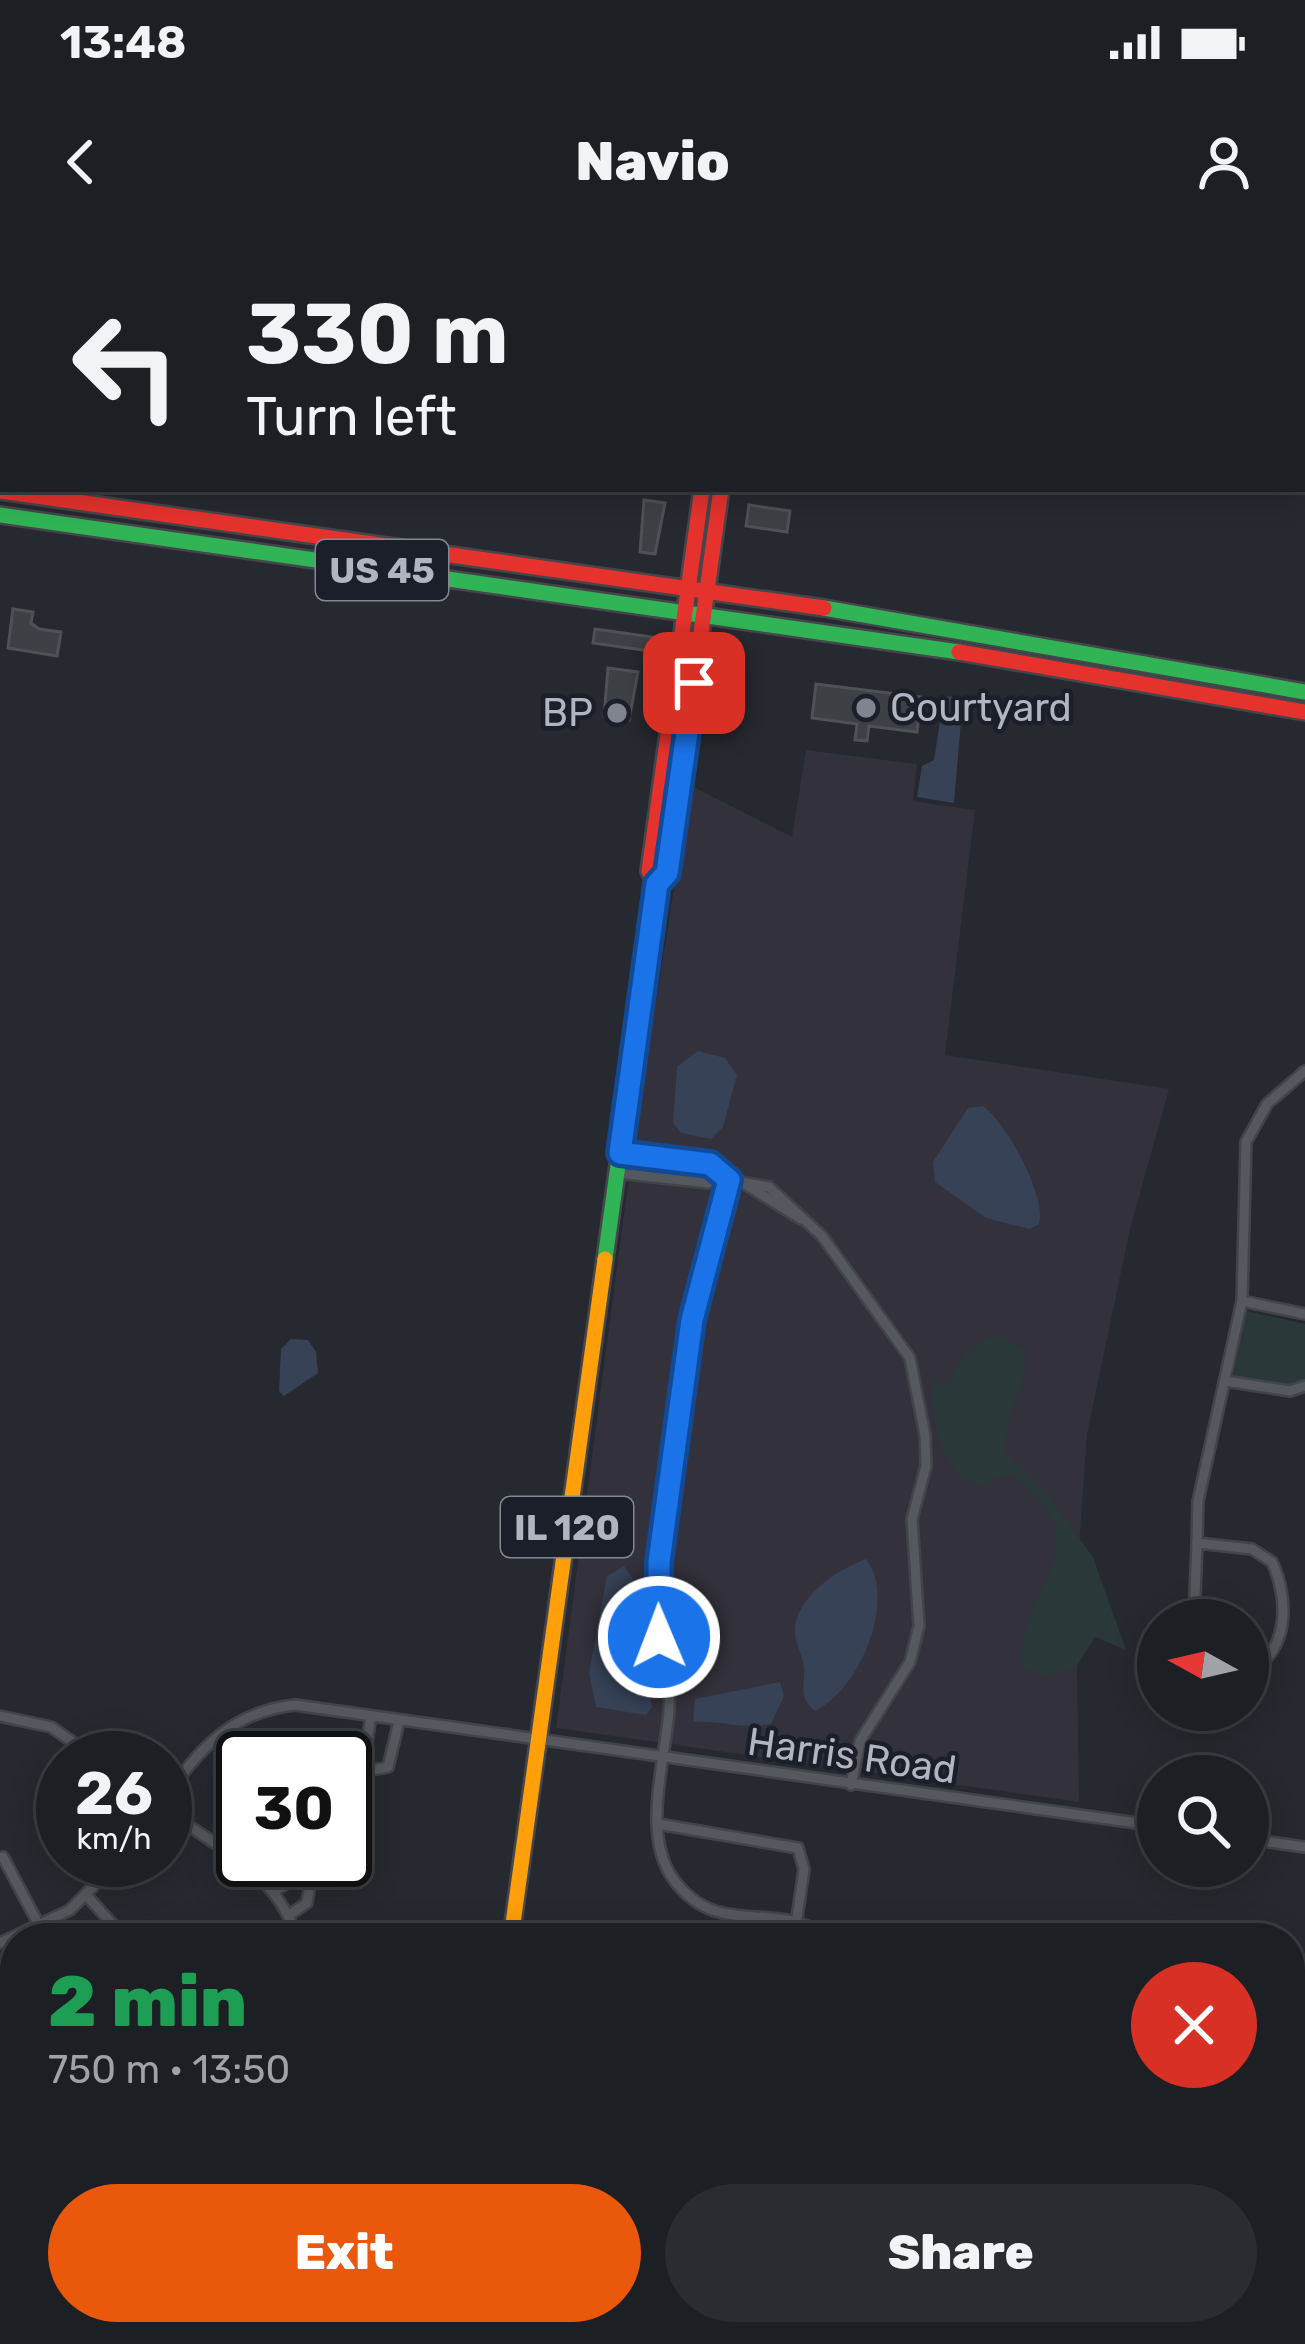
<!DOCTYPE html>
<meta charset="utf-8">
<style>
:root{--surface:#1c1f23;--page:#292c30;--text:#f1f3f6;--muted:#a0a2a6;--line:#3a3d41;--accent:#ea580c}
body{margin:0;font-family:Rubik,sans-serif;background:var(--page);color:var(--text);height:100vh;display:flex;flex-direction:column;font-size:45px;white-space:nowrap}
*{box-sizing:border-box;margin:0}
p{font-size:39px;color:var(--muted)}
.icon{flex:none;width:66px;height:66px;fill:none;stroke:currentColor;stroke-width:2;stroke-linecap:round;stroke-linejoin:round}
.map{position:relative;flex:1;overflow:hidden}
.side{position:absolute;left:0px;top:1683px;width:1305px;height:423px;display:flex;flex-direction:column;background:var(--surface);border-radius:48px 48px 0 0;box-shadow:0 6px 30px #0003,0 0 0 3px var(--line)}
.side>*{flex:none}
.top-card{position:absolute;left:0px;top:0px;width:1305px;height:252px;box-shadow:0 6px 30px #0003,0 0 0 3px var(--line);background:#1c1f23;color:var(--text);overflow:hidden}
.needle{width:78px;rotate:278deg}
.fabs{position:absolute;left:1137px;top:1359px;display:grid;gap:24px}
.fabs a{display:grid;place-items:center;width:132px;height:132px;border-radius:50%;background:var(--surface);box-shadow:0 6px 30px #0003,0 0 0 3px var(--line);font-size:60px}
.speed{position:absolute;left:36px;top:1491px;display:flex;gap:24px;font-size:60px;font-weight:700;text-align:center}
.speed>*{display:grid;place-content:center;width:156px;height:156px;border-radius:50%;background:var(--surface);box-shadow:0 6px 30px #0003,0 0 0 3px var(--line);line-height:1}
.speed small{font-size:30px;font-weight:400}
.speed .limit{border:6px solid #111;border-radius:18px;background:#fff;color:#111}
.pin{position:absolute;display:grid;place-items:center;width:102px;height:102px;color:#fff;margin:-51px;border-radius:24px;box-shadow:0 6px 18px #0006}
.me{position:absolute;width:132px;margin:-66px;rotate:359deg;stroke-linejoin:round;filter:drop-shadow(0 0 9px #0008)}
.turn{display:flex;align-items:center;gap:42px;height:252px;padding:0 48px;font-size:54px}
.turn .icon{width:156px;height:156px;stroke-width:2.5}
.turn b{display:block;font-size:84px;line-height:102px}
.round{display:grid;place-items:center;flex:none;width:126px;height:126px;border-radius:63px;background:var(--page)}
.headline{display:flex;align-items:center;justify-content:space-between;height:204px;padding:0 48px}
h1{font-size:72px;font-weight:800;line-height:90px;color:#1e9e55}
.cta{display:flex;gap:24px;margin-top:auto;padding:24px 48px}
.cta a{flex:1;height:138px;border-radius:72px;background:var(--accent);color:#fff;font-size:48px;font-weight:800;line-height:138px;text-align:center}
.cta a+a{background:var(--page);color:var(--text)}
.status{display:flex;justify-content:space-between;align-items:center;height:84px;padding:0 60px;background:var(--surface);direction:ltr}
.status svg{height:33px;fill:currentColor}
header{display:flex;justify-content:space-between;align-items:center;height:156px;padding:0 48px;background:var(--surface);font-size:54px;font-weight:800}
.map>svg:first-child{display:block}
</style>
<div class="status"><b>13:48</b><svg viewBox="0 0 49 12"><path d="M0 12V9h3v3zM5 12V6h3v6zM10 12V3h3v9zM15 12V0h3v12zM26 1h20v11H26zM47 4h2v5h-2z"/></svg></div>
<header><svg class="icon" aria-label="back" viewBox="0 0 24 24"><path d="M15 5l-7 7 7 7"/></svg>Navio<svg class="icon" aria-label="person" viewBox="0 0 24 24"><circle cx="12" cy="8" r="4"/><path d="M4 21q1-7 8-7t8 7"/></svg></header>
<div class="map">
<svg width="1305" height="2104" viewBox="0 0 1305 2104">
<rect width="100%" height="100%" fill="#26292f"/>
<!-- medical -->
<path fill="#33313b" d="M 806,510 L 917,524 L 913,561 L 975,570 L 945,815 L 1169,849 L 1130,989 L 1087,1194 L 1076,1350 L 1079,1562 L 556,1488 L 631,922 L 690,545 L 792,597 Z"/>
<!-- green -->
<g fill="#2a383a">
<path d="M 1246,1071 L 1305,1084 L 1305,1139 L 1291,1146 L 1233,1138 Z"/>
<path d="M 1004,1096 L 1026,1112 C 1026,1153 1004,1175 1005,1212 L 1049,1256 L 1093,1317 L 1126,1410 L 1095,1397 L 1077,1426 L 1046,1436 L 1022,1428 C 1017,1343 1110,1307 1010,1235 L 997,1236 L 988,1246 C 943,1245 930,1178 932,1141 L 948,1145 C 957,1119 974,1098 1004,1096 Z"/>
<path d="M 0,1801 L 15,1820 L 15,2027 L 0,2047 Z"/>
<path d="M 609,2091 L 730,2091 L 712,2093 L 710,2104 L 609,2104 Z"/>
</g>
<!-- water -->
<g fill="#374257">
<path d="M 944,456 L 963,458 L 954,563 L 917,557 L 922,526 L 934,520 Z"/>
<path d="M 698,811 L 725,818 L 737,835 L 723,887 L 711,899 L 681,893 L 673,883 L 677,827 Z"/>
<path d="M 983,866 C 1006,882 1047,957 1039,984 L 1030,989 L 986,978 L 935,942 L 933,922 L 968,868 Z"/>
<path d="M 308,1100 L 316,1112 L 318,1133 L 284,1156 L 279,1151 L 281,1109 L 291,1099 Z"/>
<path d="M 866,1319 C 898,1359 859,1451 815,1471 C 798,1457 805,1448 804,1428 C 803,1416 795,1403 795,1391 C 795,1357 838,1329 866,1319 Z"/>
<path d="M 624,1326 L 633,1339 L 630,1370 L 652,1467 L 646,1475 L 596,1467 L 589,1433 L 607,1336 Z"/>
<path d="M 780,1442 L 784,1456 L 771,1484 C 742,1490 720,1480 693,1482 L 695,1459 Z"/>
</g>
<!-- building -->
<g fill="#3d4044" stroke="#4e5157" stroke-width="3">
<path d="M 644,260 L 665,263 L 655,314 L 640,312 Z"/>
<path d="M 749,265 L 790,271 L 787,292 L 746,286 Z"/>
<path d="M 13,369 L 33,372 L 31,383 L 39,389 L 61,392 L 57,416 L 8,408 Z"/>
<path d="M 595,389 L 652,397 L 650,411 L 593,403 Z"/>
<path d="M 608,428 L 638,432 L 629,480 L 604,476 Z"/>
<path d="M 816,444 L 921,457 L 917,492 L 869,486 L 867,501 L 855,500 L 857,484 L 812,478 Z"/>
</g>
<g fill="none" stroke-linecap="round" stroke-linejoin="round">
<defs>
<g id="street">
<path d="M 104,3 L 105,0"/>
<path d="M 0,74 L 3,75"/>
<path d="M 620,913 L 710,924 L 729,940 L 769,947 L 822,996 L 910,1118 L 925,1195 L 926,1226 L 912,1279 L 919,1386 L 910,1422 L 860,1501 L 851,1545"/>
<path d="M 617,933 L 708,943 L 721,934"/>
<path d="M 729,940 C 721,969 709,998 703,1027 C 679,1132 663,1245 658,1353 C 656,1393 672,1431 669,1471 C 665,1521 641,1596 674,1640 C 719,1701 776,1657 828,1698"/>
<path d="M 740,941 L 801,979"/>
<path d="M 1242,1061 L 1305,1074"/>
<path d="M 1225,1141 L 1290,1151 L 1305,1146"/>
<path d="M 1197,1303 L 1198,1261 L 1242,1061 L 1246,902 L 1267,864 L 1305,831"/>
<path d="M 1194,1380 L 1197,1303 L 1252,1309 L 1272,1322 C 1289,1358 1290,1413 1248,1431"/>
<path d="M 0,1476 L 51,1487 L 96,1518"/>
<path d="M 371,1476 L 364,1521 L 373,1530 L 388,1527 L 399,1481"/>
<path d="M 165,1557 C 201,1508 231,1472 295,1465 L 1158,1586"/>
<path d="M 165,1569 C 210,1603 285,1638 295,1698"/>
<path d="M 658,1584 L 798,1608 L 804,1629 L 797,1678"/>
<path d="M 1248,1599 L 1305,1607"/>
<path d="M 3,1617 L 40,1687"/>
<path d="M 274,1651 L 293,1640 L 310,1645 L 307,1663 L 289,1675"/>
<path d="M 87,1656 L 125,1698"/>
<path d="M 0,1703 L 70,1670 L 119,1620"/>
<path d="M 0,1749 L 15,1793"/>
<path d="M 221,2091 L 238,2104"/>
<path d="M 64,2104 L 83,2091"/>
<path d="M 122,2104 L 123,2091"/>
</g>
<g id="fast">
<path d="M 0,275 L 959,412"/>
<path d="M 824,368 L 1305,452"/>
<path d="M 605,1019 L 657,644 L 667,633 L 700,400"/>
</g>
<g id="slow">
<path d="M 511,1698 L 605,1019"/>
<path d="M 468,2091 L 470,2104"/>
</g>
<g id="jam">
<path d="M 724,0 L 724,3"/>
<path d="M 0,251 L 824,368"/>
<path d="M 700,400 L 721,249"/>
<path d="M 959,412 L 1305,472"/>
<path d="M 657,644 L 649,631 L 702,249"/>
</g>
</defs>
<!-- street casing -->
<use href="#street" stroke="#424449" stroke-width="14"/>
<!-- fast casing -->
<use href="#fast" stroke="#44464c" stroke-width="20"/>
<!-- slow casing -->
<use href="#slow" stroke="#44464c" stroke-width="20"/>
<!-- jam casing -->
<use href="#jam" stroke="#44464c" stroke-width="20"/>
<!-- street -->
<use href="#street" stroke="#55585e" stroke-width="9"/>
<!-- fast -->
<use href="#fast" stroke="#30b455" stroke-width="15"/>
<!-- slow -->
<use href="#slow" stroke="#ff9f0a" stroke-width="15"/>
<!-- jam -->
<use href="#jam" stroke="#e5322d" stroke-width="15"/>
</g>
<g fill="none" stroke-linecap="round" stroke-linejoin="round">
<defs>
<path id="route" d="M 659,1397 L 659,1322 L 692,1080 L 729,940 L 710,924 L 620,913 L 657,644 L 667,633 L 694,443"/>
</defs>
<!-- route casing -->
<use href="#route" stroke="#114b97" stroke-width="30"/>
<!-- route -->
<use href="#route" stroke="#1a73e8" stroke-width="21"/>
</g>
<!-- markers -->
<g fill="#80848e" stroke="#1b1f29" stroke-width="4.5">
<circle cx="866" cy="468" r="12"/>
<circle cx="617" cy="473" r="12"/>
</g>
<g text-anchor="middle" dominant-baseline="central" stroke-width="9" stroke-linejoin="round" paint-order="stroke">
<!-- shield labels -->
<g fill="#1b1f29" stroke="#838893" stroke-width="3">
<rect x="316" y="300" width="132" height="60" rx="9"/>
<rect x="501" y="1257" width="132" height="60" rx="9"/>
</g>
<g font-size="36" font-weight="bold" fill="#b0b5c1">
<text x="382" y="330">US 45</text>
<text x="567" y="1287">IL 120</text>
</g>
<!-- poi labels -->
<g font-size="39" fill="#b0b5c1" stroke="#1b1f29" text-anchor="start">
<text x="890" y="468">Courtyard</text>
<text x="593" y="473" text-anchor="end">BP</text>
</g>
<!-- street labels -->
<g font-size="39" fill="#b0b5c1" stroke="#1b1f29">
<text transform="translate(852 1516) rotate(8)">Harris Road</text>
</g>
</g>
</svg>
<div class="fabs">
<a><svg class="needle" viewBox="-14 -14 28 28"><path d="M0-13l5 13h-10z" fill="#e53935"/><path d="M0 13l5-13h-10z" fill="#a0a2a6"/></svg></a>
<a><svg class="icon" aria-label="search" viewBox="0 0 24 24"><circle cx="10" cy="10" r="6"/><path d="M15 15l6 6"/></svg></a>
</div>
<div class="speed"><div>26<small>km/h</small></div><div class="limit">30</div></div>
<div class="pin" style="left:694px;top:443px;background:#d93025"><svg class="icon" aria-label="arrive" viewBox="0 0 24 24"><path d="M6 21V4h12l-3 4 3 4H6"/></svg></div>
<svg class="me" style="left:659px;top:1397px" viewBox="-20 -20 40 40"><circle r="17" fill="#1a73e8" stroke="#fff" stroke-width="3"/><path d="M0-11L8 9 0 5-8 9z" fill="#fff"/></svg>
<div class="top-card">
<div class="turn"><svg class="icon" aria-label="left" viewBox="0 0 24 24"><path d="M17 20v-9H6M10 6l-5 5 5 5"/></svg><div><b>330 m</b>Turn left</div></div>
</div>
<section class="side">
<div class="headline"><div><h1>2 min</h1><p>750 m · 13:50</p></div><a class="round" style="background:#d93025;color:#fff"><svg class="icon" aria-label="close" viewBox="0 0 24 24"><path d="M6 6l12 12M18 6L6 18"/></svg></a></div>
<div class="cta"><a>Exit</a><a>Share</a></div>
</section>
</div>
